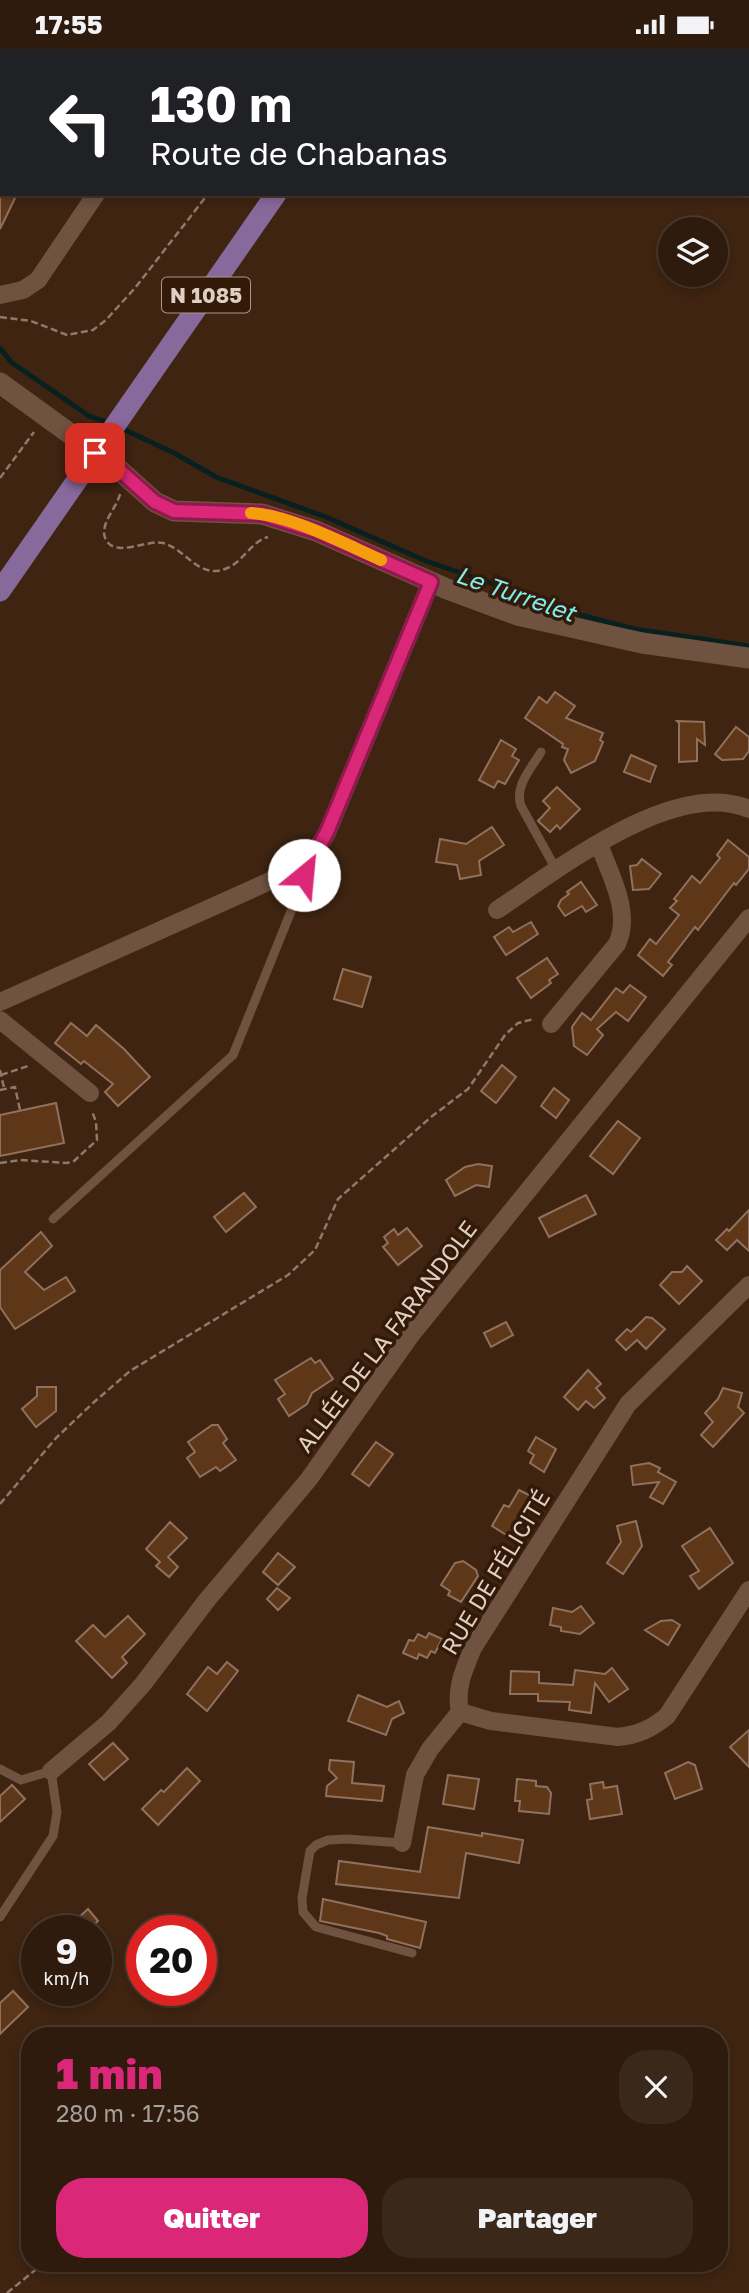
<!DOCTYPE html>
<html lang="fr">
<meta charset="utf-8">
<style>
:root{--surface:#2e1b0d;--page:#3a281b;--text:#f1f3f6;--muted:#a7a19d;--line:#49392e;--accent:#db2777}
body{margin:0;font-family:"Golos Text",sans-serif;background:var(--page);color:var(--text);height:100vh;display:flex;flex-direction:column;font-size:26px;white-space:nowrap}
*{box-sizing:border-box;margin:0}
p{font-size:23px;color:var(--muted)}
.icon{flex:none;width:38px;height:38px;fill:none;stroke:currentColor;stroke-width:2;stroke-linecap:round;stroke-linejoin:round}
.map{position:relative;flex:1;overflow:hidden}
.details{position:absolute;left:21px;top:1978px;width:707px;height:245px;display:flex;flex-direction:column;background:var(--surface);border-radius:28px;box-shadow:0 4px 10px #0003,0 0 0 2px var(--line)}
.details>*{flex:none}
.banner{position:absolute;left:0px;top:0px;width:749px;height:147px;box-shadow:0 4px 10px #0003,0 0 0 2px var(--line);background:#202124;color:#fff;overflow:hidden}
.fabs{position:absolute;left:658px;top:168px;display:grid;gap:14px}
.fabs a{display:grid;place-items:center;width:70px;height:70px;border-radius:50%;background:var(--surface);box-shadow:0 4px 10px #0003,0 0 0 2px var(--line);font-size:35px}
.speed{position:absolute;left:21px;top:1866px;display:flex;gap:14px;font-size:35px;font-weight:700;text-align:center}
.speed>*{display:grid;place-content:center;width:91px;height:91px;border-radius:50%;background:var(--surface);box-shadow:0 4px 10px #0003,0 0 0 2px var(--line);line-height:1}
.speed small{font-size:18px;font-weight:400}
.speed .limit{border:10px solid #d22;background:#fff;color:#111}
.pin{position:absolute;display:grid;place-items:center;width:60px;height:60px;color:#fff;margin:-30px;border-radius:14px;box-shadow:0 4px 10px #0006}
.me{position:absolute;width:77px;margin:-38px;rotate:28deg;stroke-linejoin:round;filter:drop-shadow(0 0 5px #0008)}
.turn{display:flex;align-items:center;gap:24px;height:147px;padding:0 35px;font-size:32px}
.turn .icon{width:91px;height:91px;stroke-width:2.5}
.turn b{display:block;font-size:49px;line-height:60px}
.round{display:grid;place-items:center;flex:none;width:74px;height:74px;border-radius:28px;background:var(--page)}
.head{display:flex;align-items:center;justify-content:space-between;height:119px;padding:0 35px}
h1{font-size:42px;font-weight:800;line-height:52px;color:var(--accent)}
.button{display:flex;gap:14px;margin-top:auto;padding:14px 35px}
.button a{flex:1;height:80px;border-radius:28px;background:var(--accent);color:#fff;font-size:28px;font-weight:800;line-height:80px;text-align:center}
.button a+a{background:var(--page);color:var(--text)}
.status{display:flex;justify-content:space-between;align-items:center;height:49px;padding:0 35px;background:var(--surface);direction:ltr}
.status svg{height:19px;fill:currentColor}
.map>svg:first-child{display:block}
</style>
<div class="status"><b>17:55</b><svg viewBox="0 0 49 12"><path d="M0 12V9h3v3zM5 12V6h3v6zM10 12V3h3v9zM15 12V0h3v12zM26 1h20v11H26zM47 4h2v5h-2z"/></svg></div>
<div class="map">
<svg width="749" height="2244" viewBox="0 0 749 2244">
<rect width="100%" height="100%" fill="#3e2411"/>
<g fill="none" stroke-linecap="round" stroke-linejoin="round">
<!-- stream -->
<g stroke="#092021" stroke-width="5">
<path d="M 0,299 L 11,313 L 89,367 L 109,374"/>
<path d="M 121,379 L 174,404 L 216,428 L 326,468 L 426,512 L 494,535 L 543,556 L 634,580 L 749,597"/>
</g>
</g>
<!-- building -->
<g fill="#5e3719" stroke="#90715d" stroke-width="2">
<path d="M 0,145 L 17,145 L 0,180 Z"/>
<path d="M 555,643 L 575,657 L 566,669 L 603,684 L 600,691 L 603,693 L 595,712 L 571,724 L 564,711 L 568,700 L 562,698 L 563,695 L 525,669 L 539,648 L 547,654 Z"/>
<path d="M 677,672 L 704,673 L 705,696 L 697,690 L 697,712 L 679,713 L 679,674 Z"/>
<path d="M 736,678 L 749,688 L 749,702 L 743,710 L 722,711 L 715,705 Z"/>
<path d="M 501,691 L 516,700 L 512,707 L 519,711 L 505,735 L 498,732 L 494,739 L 479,731 Z"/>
<path d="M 631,706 L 656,717 L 650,733 L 624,723 Z"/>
<path d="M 557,738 L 580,760 L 560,780 L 557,776 L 550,783 L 538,772 L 550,759 L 543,752 Z"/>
<path d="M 492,778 L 504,796 L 479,812 L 481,826 L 460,830 L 457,816 L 436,813 L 440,790 L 466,795 Z"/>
<path d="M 728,791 L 749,808 L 749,820 L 736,836 L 734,834 L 698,881 L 695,878 L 668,913 L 672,916 L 663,927 L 638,906 L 650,890 L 656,895 L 679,866 L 670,859 L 677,852 L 674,850 L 692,827 L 700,834 L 720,809 L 717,806 Z"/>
<path d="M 642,810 L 661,825 L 649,840 L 633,841 L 630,817 L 637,816 Z"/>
<path d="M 581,833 L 597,856 L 586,863 L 582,857 L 565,867 L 558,857 L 561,851 L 569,845 L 567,843 Z"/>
<path d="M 531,873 L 538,885 L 506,906 L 494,888 L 509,878 L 513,883 Z"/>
<path d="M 547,909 L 558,925 L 549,931 L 551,934 L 531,949 L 517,929 Z"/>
<path d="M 343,920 L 371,928 L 362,958 L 334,950 Z"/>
<path d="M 630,936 L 646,948 L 628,972 L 616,963 L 597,980 L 603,986 L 587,1006 L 574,997 L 572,978 L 582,964 L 591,971 L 616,939 L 623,944 Z"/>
<path d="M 71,974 L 87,987 L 96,976 L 124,1000 L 150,1028 L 118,1057 L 105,1043 L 113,1035 L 84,1012 L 81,1015 L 55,994 Z"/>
<path d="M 502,1016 L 516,1028 L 496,1054 L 481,1042 Z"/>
<path d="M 554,1039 L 569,1051 L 556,1069 L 541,1057 Z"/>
<path d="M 56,1054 L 64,1094 L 0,1107 L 0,1066 Z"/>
<path d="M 618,1072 L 640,1089 L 613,1125 L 590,1107 Z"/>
<path d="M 478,1115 L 492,1117 L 489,1138 L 476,1136 L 455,1147 L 446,1131 L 465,1118 Z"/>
<path d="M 244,1144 L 256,1158 L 226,1183 L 214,1168 Z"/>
<path d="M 586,1146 L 596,1165 L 549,1188 L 539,1169 Z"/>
<path d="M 749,1161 L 749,1202 L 737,1191 L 727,1201 L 716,1191 L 727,1180 L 729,1182 Z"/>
<path d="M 407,1179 L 422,1197 L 398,1216 L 383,1198 L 388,1194 L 384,1188 L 394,1180 L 398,1186 Z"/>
<path d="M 41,1183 L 52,1197 L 25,1223 L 44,1241 L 66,1228 L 75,1242 L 15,1280 L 0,1258 L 0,1221 Z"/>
<path d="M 687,1217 L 702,1232 L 679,1255 L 660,1236 L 672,1223 L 682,1223 Z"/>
<path d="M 646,1268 L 652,1269 L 665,1280 L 646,1300 L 637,1291 L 626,1301 L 616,1291 L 627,1280 L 631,1283 Z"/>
<path d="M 506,1273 L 513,1286 L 491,1298 L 484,1284 Z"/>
<path d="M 311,1309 L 315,1314 L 320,1311 L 333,1330 L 312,1344 L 307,1355 L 289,1367 L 278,1350 L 285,1345 L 275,1331 Z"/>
<path d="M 588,1321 L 601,1335 L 596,1339 L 605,1349 L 594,1359 L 586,1352 L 578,1361 L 564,1348 Z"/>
<path d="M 37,1338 L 56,1338 L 56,1362 L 36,1378 L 22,1360 L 37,1347 Z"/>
<path d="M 723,1339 L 742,1344 L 738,1358 L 744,1364 L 713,1398 L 701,1386 L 713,1373 L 705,1364 L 718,1350 Z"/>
<path d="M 212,1376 L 218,1376 L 227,1390 L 223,1394 L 236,1411 L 220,1422 L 216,1418 L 200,1428 L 187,1409 L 195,1403 L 188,1393 Z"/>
<path d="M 536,1388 L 556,1400 L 544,1423 L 530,1414 L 534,1406 L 528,1402 Z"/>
<path d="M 376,1393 L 393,1405 L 369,1437 L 352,1425 Z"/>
<path d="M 649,1414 L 660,1419 L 658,1423 L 676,1433 L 663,1455 L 650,1448 L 659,1433 L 633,1436 L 631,1417 Z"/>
<path d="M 519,1441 L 531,1447 L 520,1465 L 524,1467 L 515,1481 L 513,1479 L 508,1487 L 492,1477 L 504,1456 L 509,1458 Z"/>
<path d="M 636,1472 L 642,1497 L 623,1525 L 607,1514 L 621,1493 L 617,1477 Z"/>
<path d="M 170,1473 L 187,1489 L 168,1508 L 178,1518 L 169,1528 L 156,1517 L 160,1513 L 146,1500 Z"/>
<path d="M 710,1479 L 733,1514 L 699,1540 L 690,1527 L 699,1522 L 682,1497 Z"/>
<path d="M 278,1504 L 295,1518 L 278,1536 L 263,1523 Z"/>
<path d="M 463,1512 L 476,1521 L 478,1527 L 461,1553 L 448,1546 L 450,1542 L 441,1536 L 455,1514 Z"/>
<path d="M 277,1539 L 290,1549 L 278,1561 L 267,1550 Z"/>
<path d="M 581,1557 L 594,1574 L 580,1585 L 561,1582 L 561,1578 L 550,1576 L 553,1559 L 572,1563 Z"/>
<path d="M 128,1567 L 145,1585 L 122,1608 L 127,1614 L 112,1629 L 76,1592 L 93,1576 L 105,1588 Z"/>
<path d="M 672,1571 L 680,1576 L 668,1596 L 645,1581 L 661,1572 Z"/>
<path d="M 429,1584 L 442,1590 L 435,1604 L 431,1602 L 427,1609 L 419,1605 L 417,1610 L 403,1604 L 409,1591 L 414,1592 L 418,1585 L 426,1589 Z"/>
<path d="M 227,1613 L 238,1622 L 207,1662 L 187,1645 L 208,1618 L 217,1625 Z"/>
<path d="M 612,1619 L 628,1640 L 609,1653 L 595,1634 L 591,1664 L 569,1661 L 570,1653 L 538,1652 L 538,1645 L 510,1645 L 511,1622 L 539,1623 L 539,1634 L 573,1636 L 575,1621 L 605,1625 Z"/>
<path d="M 358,1646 L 387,1658 L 399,1652 L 404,1664 L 392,1670 L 386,1686 L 348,1672 Z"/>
<path d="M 749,1681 L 749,1718 L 730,1698 Z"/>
<path d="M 113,1694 L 128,1710 L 104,1731 L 89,1715 Z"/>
<path d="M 330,1711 L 354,1713 L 352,1734 L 384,1737 L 382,1752 L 326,1747 L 327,1737 L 337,1729 L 329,1721 Z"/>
<path d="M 688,1713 L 695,1716 L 702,1740 L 675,1750 L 665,1724 Z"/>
<path d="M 187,1719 L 200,1732 L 158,1776 L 142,1760 L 161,1741 L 164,1743 Z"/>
<path d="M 448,1726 L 479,1730 L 474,1760 L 443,1755 Z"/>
<path d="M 517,1730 L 536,1732 L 536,1737 L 547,1738 L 551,1744 L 549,1765 L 519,1762 L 520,1752 L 515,1752 Z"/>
<path d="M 603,1733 L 604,1739 L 617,1737 L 622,1765 L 590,1770 L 587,1751 L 592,1750 L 590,1735 Z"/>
<path d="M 12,1736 L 25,1750 L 0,1773 L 0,1747 Z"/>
<path d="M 428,1778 L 482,1787 L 482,1784 L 523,1791 L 519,1814 L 466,1804 L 459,1849 L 336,1835 L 339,1812 L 420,1823 Z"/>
<path d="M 323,1850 L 426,1873 L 420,1899 L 387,1890 L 387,1887 L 379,1884 L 320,1872 Z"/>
<path d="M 88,1860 L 98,1872 L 88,1881 L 65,1881 Z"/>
<path d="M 13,1942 L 28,1958 L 0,1985 L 0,1954 Z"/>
</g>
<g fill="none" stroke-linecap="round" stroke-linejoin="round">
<!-- path -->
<g stroke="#8f7a6a" stroke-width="2.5" stroke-dasharray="7 3.5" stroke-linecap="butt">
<path d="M 293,2 L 294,0"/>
<path d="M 313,2 L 314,0"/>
<path d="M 0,268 L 31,272 L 67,286 L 93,281 L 106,271 L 135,239 L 208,145"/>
<path d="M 0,429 L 34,383"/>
<path d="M 120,445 C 117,459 98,476 106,491 C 116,509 148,490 163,494 C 186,500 198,530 225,520 C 243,514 250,493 268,488"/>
<path d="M 0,1021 L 4,1039"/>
<path d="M 1,1026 L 28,1017"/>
<path d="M 0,1041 L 15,1038 L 20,1061"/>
<path d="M 0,1114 L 20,1111 L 67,1114 L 74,1112 L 97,1091 L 96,1073 L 92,1062"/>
<path d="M 0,1455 L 56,1389 L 93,1354 L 130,1322 L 288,1226 L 315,1201 L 338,1150 L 431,1068 L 468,1040 L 505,986 L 518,974 L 534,970"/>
<path d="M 7,2244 L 39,2218"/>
</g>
<!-- service -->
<g stroke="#6f523f" stroke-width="9">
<path d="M 541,703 C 531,720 514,737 521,757 L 557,822"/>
<path d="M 53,1170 L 233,1006 L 296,850 L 304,826 L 301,816"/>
<path d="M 0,1720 L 21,1731 L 51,1722 L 57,1763 L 53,1787 L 0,1868"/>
<path d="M 402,1794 L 347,1790 L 328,1791 L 316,1796 L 310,1802 L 302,1849 L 303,1863 L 316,1878 L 412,1904"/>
</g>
<!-- minor -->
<g stroke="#6f523f" stroke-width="18">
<path d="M 158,0 L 161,2"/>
<path d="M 16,2 L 16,0"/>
<path d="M 0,34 L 2,30"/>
<path d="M 0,246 L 23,241 L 38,231 L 96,145"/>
<path d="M 497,861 C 558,821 674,728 749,760"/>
<path d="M 0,953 L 279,828 C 301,816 315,805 327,784 L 431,533"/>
<path d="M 0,971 L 90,1044"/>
<path d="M 551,975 L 617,895 C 632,863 610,826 599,795"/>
<path d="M 749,1236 L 628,1355 L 473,1599 C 464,1620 455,1640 460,1663 L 491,1672 L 618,1688 C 638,1686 651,1680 667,1667 L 749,1541"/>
<path d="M 51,1722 L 109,1673 L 143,1635 L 207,1551 L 309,1430 L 411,1286 L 749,869"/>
<path d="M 402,1794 L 415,1726 L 430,1700 L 460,1663"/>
</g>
<!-- tertiary -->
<path stroke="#6f523f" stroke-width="21" d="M 0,334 L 116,418 L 155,453 L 174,462 L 262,465 L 316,482 L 447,540 L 517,566 L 642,594 L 749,609"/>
<!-- primary -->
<g stroke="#88699c" stroke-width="21">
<path d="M 376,2 L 377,0"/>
<path d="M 0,542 L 276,145"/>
</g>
</g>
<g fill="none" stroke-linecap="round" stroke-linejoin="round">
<defs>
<path id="route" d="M 95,404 L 116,418 L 155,453 L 174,462 L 262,465 L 316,482 L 431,533 L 327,783 L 317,801 L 301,816 L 304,826"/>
</defs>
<!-- route casing -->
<use href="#route" stroke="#8e194d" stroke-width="18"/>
<!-- route -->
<use href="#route" stroke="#db2777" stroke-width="12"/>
<!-- slow -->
<path stroke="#f59e0b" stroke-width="12" d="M 251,464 C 290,466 345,495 381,511"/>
</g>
<g text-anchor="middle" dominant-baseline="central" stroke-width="7" stroke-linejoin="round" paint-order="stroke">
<!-- shield labels -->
<rect fill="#331a08" stroke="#ab988a" stroke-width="2" x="162" y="228.5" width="88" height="35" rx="5"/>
<g font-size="21" font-weight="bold" fill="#dfcec2">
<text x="206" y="246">N 1085</text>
</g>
<!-- street labels -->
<g font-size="23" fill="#dfcec2" stroke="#331a08">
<text transform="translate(386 1287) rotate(-53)">ALLÉE DE LA FARANDOLE</text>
<text transform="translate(495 1523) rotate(-59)">RUE DE FÉLICITÉ</text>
</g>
<!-- water labels -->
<g font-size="24" font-style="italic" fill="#7fedef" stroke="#331a08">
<text transform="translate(516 544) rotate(19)">Le Turrelet</text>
</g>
</g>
</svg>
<div class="fabs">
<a><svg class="icon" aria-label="layers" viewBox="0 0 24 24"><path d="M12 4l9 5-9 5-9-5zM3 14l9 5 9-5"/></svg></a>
</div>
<div class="speed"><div>9<small>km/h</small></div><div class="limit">20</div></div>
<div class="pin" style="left:95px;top:404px;background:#d93025"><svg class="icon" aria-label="arrive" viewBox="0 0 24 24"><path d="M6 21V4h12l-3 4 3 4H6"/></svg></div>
<svg class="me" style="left:304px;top:826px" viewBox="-20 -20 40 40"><circle r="19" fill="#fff"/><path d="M0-13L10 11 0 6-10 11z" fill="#db2777"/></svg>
<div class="banner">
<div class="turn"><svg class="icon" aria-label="left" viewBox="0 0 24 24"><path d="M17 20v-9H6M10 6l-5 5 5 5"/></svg><div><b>130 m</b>Route de Chabanas</div></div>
</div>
<section class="details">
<div class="head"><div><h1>1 min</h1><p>280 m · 17:56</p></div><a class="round"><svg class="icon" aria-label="close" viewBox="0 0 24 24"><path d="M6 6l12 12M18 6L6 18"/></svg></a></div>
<div class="button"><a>Quitter</a><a>Partager</a></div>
</section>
</div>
